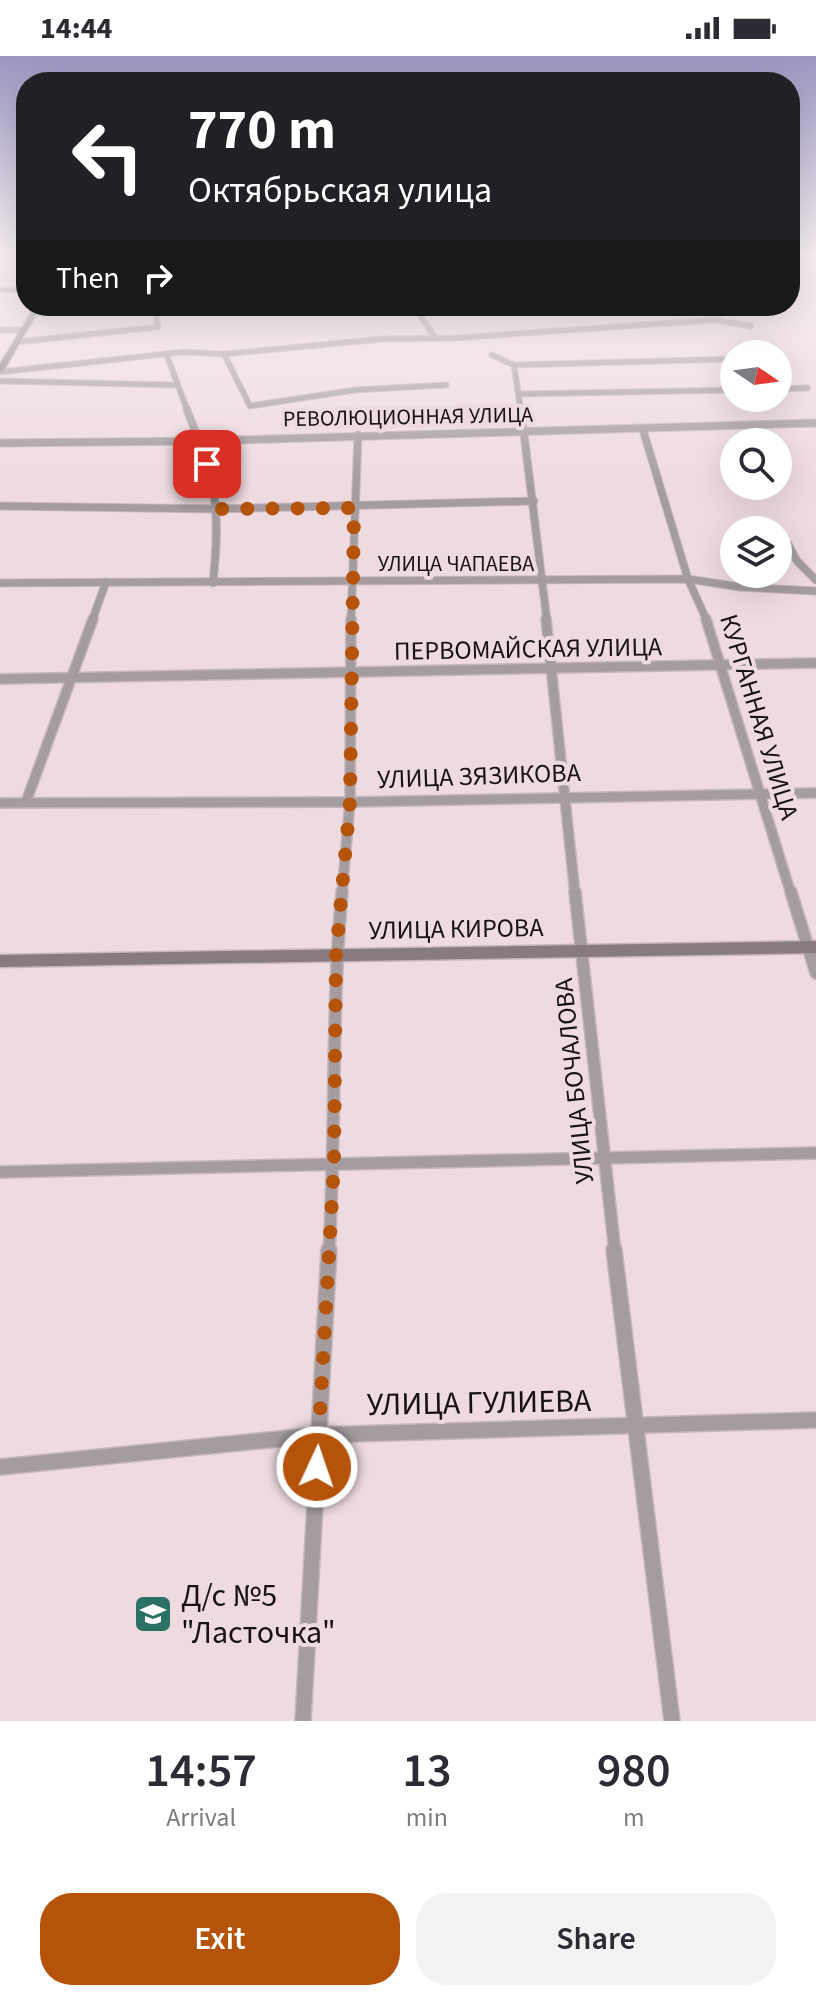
<!DOCTYPE html>
<meta charset="utf-8">
<style>
:root{--surface:#fff;--page:#f2f2f3;--text:#2b2b33;--muted:#7c7c81;--accent:#b45309}
body{margin:0;font-family:"Source Sans 3",sans-serif;background:var(--page);color:var(--text);height:100vh;display:flex;flex-direction:column;font-size:30px;white-space:nowrap}
*{box-sizing:border-box;margin:0}
p{font-size:26px;color:var(--muted)}
.icon{flex:none;width:44px;height:44px;fill:none;stroke:currentColor;stroke-width:2;stroke-linecap:round;stroke-linejoin:round}
.map{position:relative;height:1665px;overflow:hidden}
.details{display:flex;flex-direction:column;background:var(--surface);flex:1}
.details>*{flex:none}
.hud{position:absolute;left:16px;top:16px;width:784px;height:244px;border-radius:32px;box-shadow:0 8px 32px #0002;background:#202124;color:#fff;overflow:hidden}
.needle{width:52px;rotate:103deg}
.buttons{position:absolute;left:720px;top:284px;display:grid;gap:16px}
.buttons a{display:grid;place-items:center;width:72px;height:72px;border-radius:50%;background:var(--surface);box-shadow:0 8px 32px #0002;font-size:40px}
.pin{position:absolute;display:grid;place-items:center;width:68px;height:68px;color:#fff;margin:-34px;border-radius:16px;box-shadow:0 4px 12px #0006}
.me{position:absolute;width:88px;margin:-44px;rotate:3deg;stroke-linejoin:round;filter:drop-shadow(0 0 6px #0008)}
.turn{display:flex;align-items:center;gap:28px;height:168px;padding:0 40px;font-size:36px}
.turn .icon{width:104px;height:104px;stroke-width:2.5}
.turn b{display:block;font-size:56px;line-height:68px}
.then{display:flex;align-items:center;height:76px;padding:0 40px;background:#0003;gap:16px;font-size:30px}
.eta{display:flex;justify-content:space-evenly;align-items:center;height:136px;text-align:center}
.eta b{font-size:48px;font-weight:600;line-height:56px}
.cta{display:flex;gap:16px;margin-top:auto;padding:16px 40px}
.cta a{flex:1;height:92px;border-radius:32px;background:var(--accent);color:#fff;font-size:32px;font-weight:600;line-height:92px;text-align:center}
.cta a+a{background:var(--page);color:var(--text)}
.status{display:flex;justify-content:space-between;align-items:center;height:56px;padding:0 40px;background:var(--surface);direction:ltr}
.status svg{height:22px;fill:currentColor}
.map>svg:first-child{display:block}
</style>
<div class="status"><b>14:44</b><svg viewBox="0 0 49 12"><path d="M0 12V9h3v3zM5 12V6h3v6zM10 12V3h3v9zM15 12V0h3v12zM26 1h20v11H26zM47 4h2v5h-2z"/></svg></div>
<div class="map">
<svg width="816" height="1665" viewBox="0 0 816 1665">
<rect width="100%" height="100%" fill="#eedbe0"/>
<g fill="none" stroke-linecap="round" stroke-linejoin="round">
<defs>
<g id="street-far4">
<path d="M 0,202 L 26,202"/>
<path d="M 414,250 L 435,282"/>
<path d="M 33,258 L 106,250"/>
<path d="M 0,274 L 24,274"/>
<path d="M 17,286 L 158,271 L 154,250"/>
<path d="M 166,297 L 188,356"/>
<path d="M 224,298 L 250,350 L 355,334 L 446,329"/>
<path d="M 492,299 L 514,309 L 521,356"/>
<path d="M 514,309 L 734,303"/>
<path d="M 0,316 L 183,296 L 224,298 L 382,283 L 455,282 L 714,264 L 751,270"/>
<path d="M 0,325 L 175,329"/>
<path d="M 778,333 L 807,332"/>
<path d="M 519,338 L 734,334"/>
</g>
<g id="street-far3">
<path d="M 187,354 C 216,426 221,450 213,527"/>
<path d="M 521,354 L 547,565"/>
<path d="M 643,374 L 688,523 L 707,565"/>
<path d="M 0,387 L 201,385 L 816,367"/>
<path d="M 0,450 L 218,453 L 534,445"/>
<path d="M 788,488 L 797,505 L 816,524"/>
<path d="M 0,527 L 688,523 L 740,531 L 816,535"/>
<path d="M 92,565 L 106,526"/>
<path d="M 351,565 L 358,379"/>
</g>
<g id="street-far2">
<path d="M 546,563 L 575,838"/>
<path d="M 706,563 L 791,838"/>
<path d="M 0,623 L 816,607"/>
<path d="M 26,746 L 93,563"/>
<path d="M 0,747 L 350,746 L 816,737"/>
<path d="M 342,838 L 350,746 L 351,563"/>
</g>
<g id="street-far1">
<path d="M 575,836 L 615,1196"/>
<path d="M 791,836 L 816,917"/>
<path d="M 0,1116 L 816,1097"/>
<path d="M 329,1196 C 336,1076 331,956 342,836"/>
</g>
<g id="street">
<path d="M 614,1194 L 672,1665"/>
<path d="M 0,1411 L 319,1379 L 816,1364"/>
<path d="M 303,1665 L 329,1194"/>
</g>
<g id="secondary">
<rect x="0" y="232" width="26" height="4"/>
<path d="M 35,250 L 41,250 L 4,314 L 0,316 L 0,308 Z"/>
<path d="M 816,885 L 816,897 L 0,911 L 0,899 Z"/>
</g>
</defs>
<!-- street-far4 casing -->
<use href="#street-far4" stroke="#c7b7bb" stroke-width="7"/>
<!-- street-far3 casing -->
<use href="#street-far3" stroke="#c7b7bb" stroke-width="9"/>
<!-- street-far2 casing -->
<use href="#street-far2" stroke="#c7b7bb" stroke-width="12"/>
<!-- street-far1 casing -->
<use href="#street-far1" stroke="#c7b7bb" stroke-width="14"/>
<!-- street casing -->
<use href="#street" stroke="#c7b7bb" stroke-width="18"/>
<!-- secondary casing -->
<use href="#secondary" stroke="#c7b7bb" stroke-width="3"/>
<!-- street-far4 -->
<use href="#street-far4" stroke="#a49c9e" stroke-width="5"/>
<!-- street-far3 -->
<use href="#street-far3" stroke="#a49c9e" stroke-width="7"/>
<!-- street-far2 -->
<use href="#street-far2" stroke="#a49c9e" stroke-width="9"/>
<!-- street-far1 -->
<use href="#street-far1" stroke="#a49c9e" stroke-width="11"/>
<!-- street -->
<use href="#street" stroke="#a49c9e" stroke-width="15"/>
<!-- secondary -->
<use href="#secondary" fill="#877b7e" fill-rule="evenodd"/>
</g>
<!-- sky -->
<linearGradient id="sky" x2="0" y2="1"><stop stop-color="#9b96c1"/><stop offset="0.46" stop-color="#f7eff1"/><stop offset="1" stop-color="#f7eff1" stop-opacity="0"/></linearGradient>
<rect width="816" height="430" fill="url(#sky)"/>
<g fill="none" stroke-linecap="round" stroke-linejoin="round">
<!-- route -->
<path stroke="#b45309" stroke-width="14" stroke-dasharray="0 25.2" d="M 207,408 L 218,453 L 354,452 L 350,746 L 336,899 L 334,1108 L 317,1411"/>
</g>
<!-- icons -->
<defs>
<symbol id="school-square" viewBox="-11 -11 22 22"><rect x="-9" y="-9" width="18" height="18" rx="4" fill="#2b7165" stroke="#eedbe0"/><path d="M0-5L7-2L0 1L-7-2ZM-4 1L0 2.5L4 1V4Q0 6-4 4Z" fill="#fff"/></symbol>
</defs>
<g fill-rule="evenodd">
<use href="#school-square" x="131" y="1536" width="44" height="44"/>
</g>
<g text-anchor="middle" dominant-baseline="central" stroke-width="8" stroke-linejoin="round" paint-order="stroke">
<!-- far-street labels -->
<g font-size="22" fill="#181213" stroke="#eedbe0">
<text transform="translate(408 361) rotate(-1)">РЕВОЛЮЦИОННАЯ УЛИЦА</text>
<text x="456" y="508">УЛИЦА ЧАПАЕВА</text>
</g>
<!-- street labels -->
<g font-size="26" fill="#181213" stroke="#eedbe0">
<text transform="translate(528 593) rotate(-1)">ПЕРВОМАЙСКАЯ УЛИЦА</text>
<text transform="translate(759 661) rotate(73)">КУРГАННАЯ УЛИЦА</text>
<text transform="translate(479 720) rotate(-2)">УЛИЦА ЗЯЗИКОВА</text>
<text transform="translate(456 873) rotate(-1)">УЛИЦА КИРОВА</text>
<text transform="translate(574 1025) rotate(-96)">УЛИЦА БОЧАЛОВА</text>
</g>
<!-- near-street labels -->
<g font-size="32" fill="#181213" stroke="#eedbe0">
<text transform="translate(479 1347) rotate(-1)">УЛИЦА ГУЛИЕВА</text>
</g>
<!-- near-poi labels -->
<g font-size="32" fill="#181213" stroke="#eedbe0" text-anchor="start">
<text x="181" y="1540">Д/с №5<tspan x="181" dy="37">"Ласточка"</tspan></text>
</g>
</g>
</svg>
<div class="buttons">
<a><svg class="needle" viewBox="-14 -14 28 28"><path d="M0-13l5 13h-10z" fill="#e53935"/><path d="M0 13l5-13h-10z" fill="#7c7c81"/></svg></a>
<a><svg class="icon" aria-label="search" viewBox="0 0 24 24"><circle cx="10" cy="10" r="6"/><path d="M15 15l6 6"/></svg></a>
<a><svg class="icon" aria-label="layers" viewBox="0 0 24 24"><path d="M12 4l9 5-9 5-9-5zM3 14l9 5 9-5"/></svg></a>
</div>
<div class="pin" style="left:207px;top:408px;background:#d93025"><svg class="icon" aria-label="arrive" viewBox="0 0 24 24"><path d="M6 21V4h12l-3 4 3 4H6"/></svg></div>
<svg class="me" style="left:317px;top:1411px" viewBox="-20 -20 40 40"><circle r="17" fill="#b45309" stroke="#fff" stroke-width="3"/><path d="M0-11L8 9 0 5-8 9z" fill="#fff"/></svg>
<div class="hud">
<div class="turn"><svg class="icon" aria-label="left" viewBox="0 0 24 24"><path d="M17 20v-9H6M10 6l-5 5 5 5"/></svg><div><b>770 m</b>Октябрьская улица</div></div>
<div class="then">Then<svg class="icon" aria-label="right" viewBox="0 0 24 24"><path d="M7 20v-9h11M14 6l5 5-5 5"/></svg></div>
</div>
</div>
<section class="details">
<div class="eta">
<div><b>14:57</b><p>Arrival</p></div>
<div><b>13</b><p>min</p></div>
<div><b>980</b><p>m</p></div>
</div>
<div class="cta"><a>Exit</a><a>Share</a></div>
</section>
